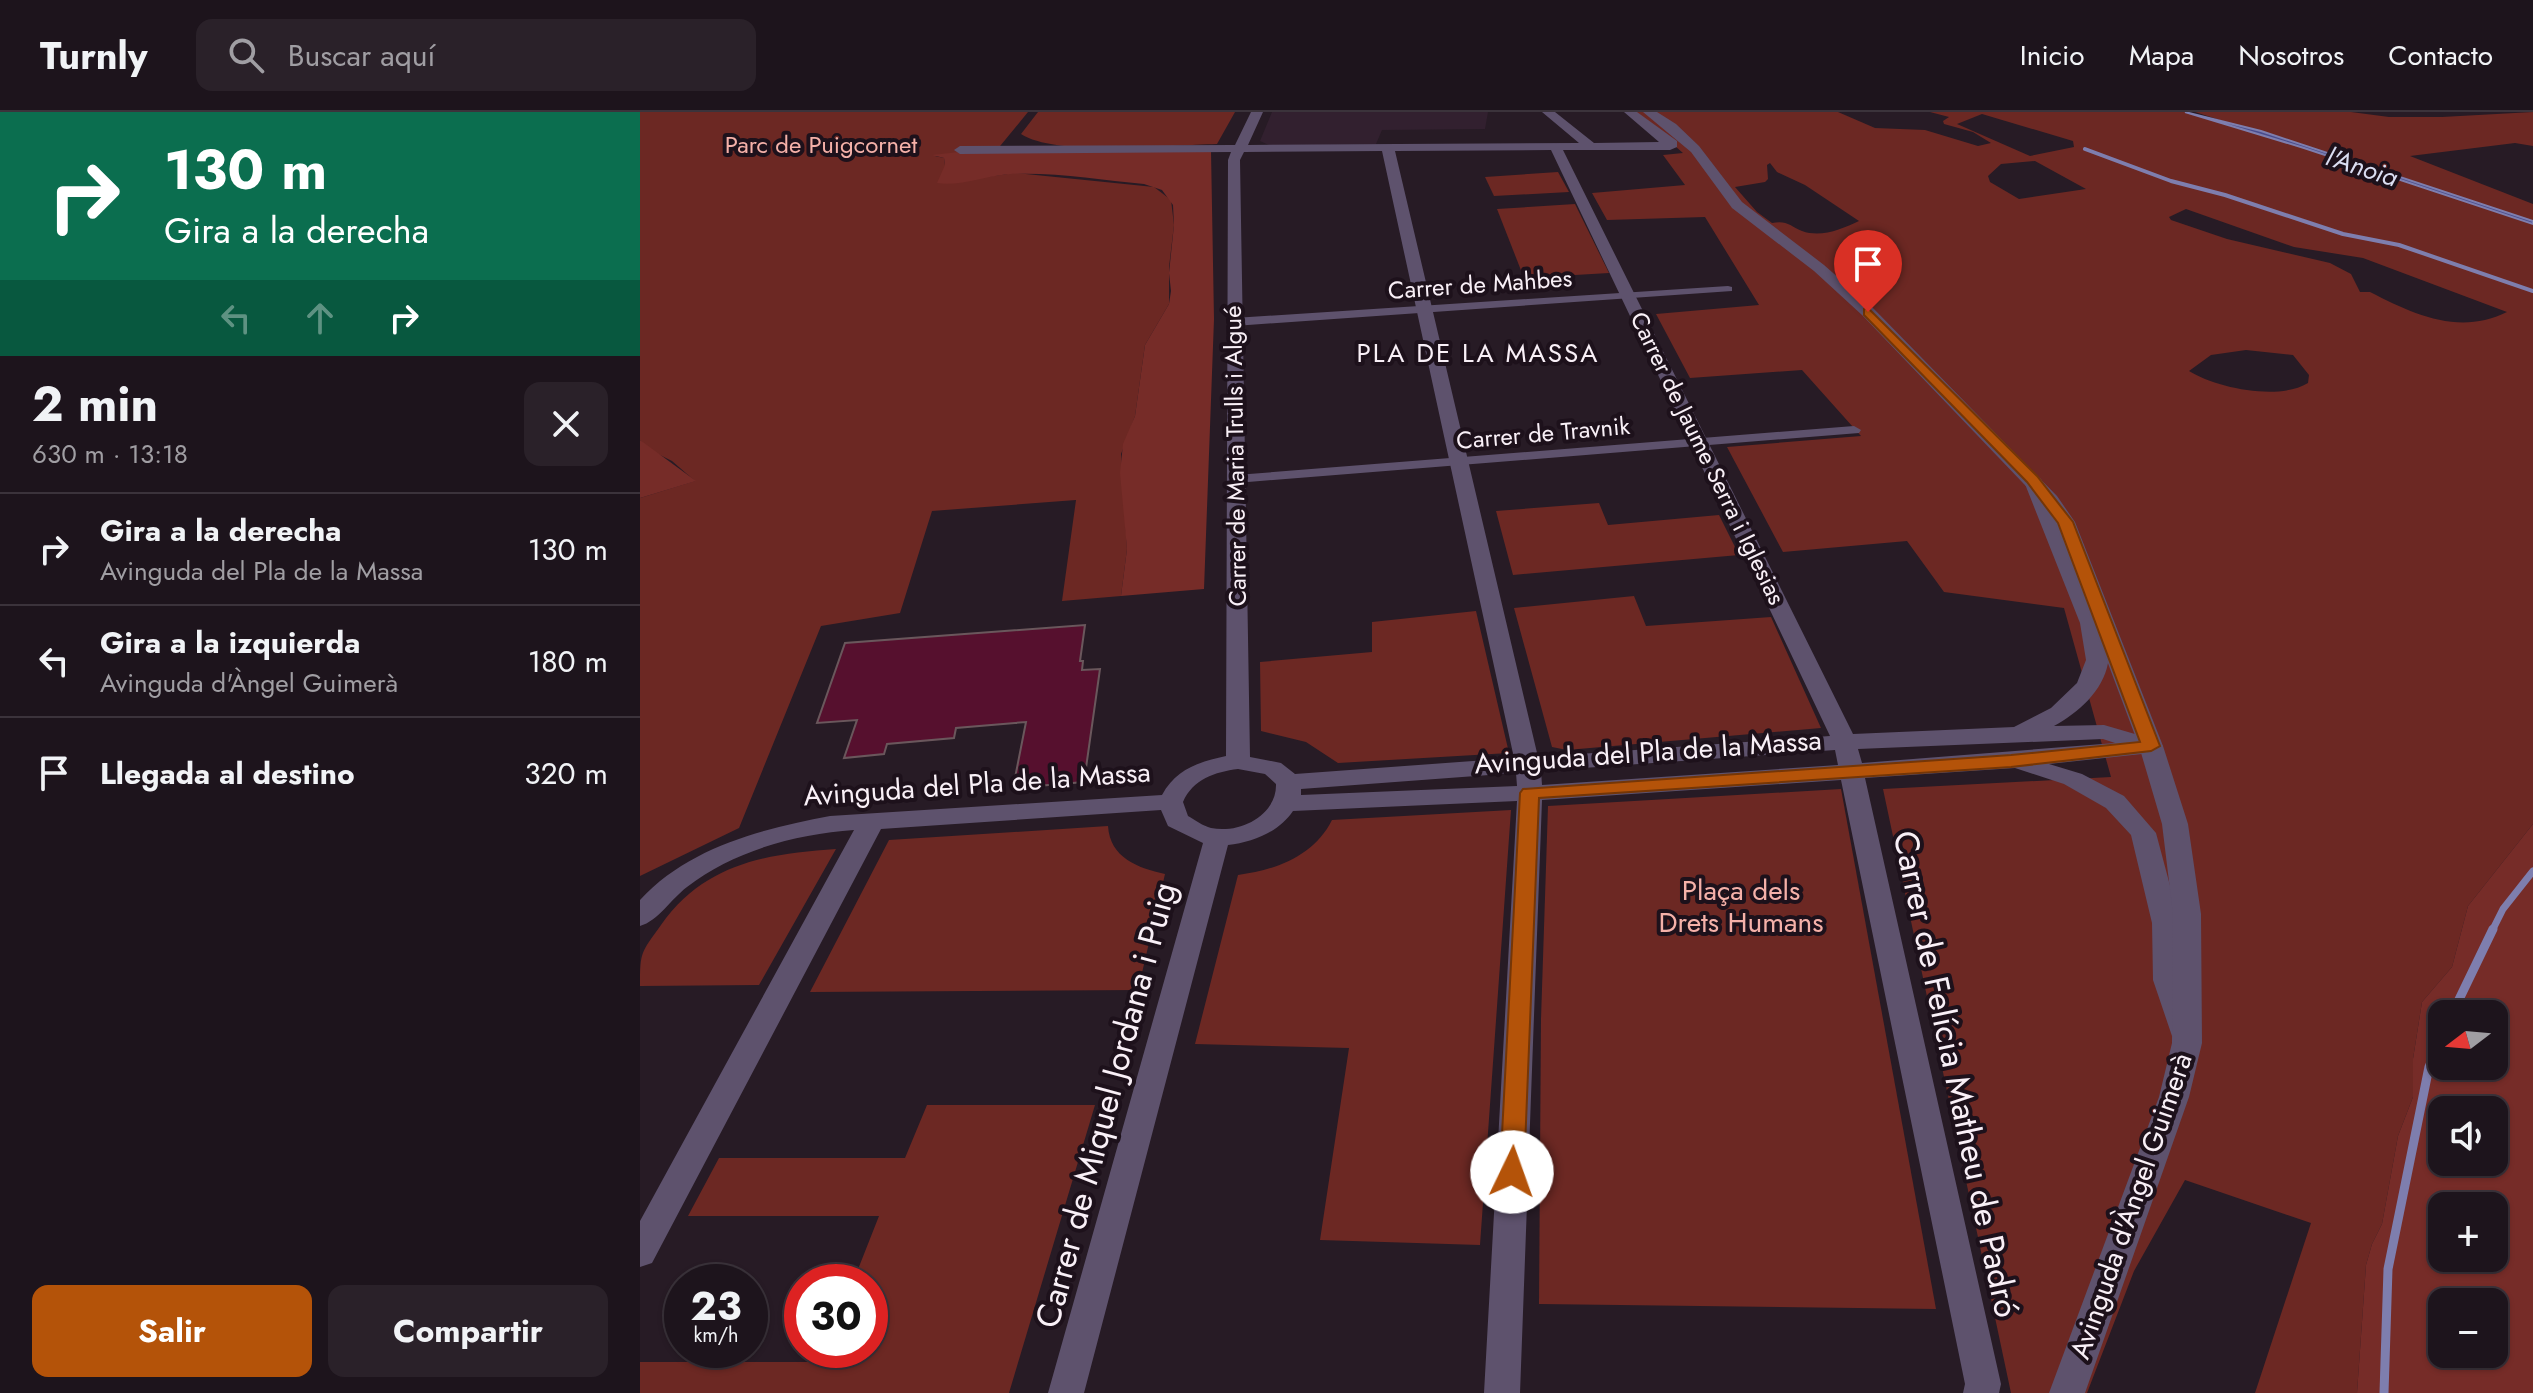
<!DOCTYPE html>
<html lang="es">
<meta charset="utf-8">
<style>
:root{--surface:#1d141c;--page:#2a2129;--text:#f1f3f6;--muted:#a09ea3;--line:#3b333b;--accent:#b45309}
body{margin:0;font-family:Jost,sans-serif;background:var(--page);color:var(--text);height:100vh;display:flex;flex-direction:column;font-size:30px;white-space:nowrap}
*{box-sizing:border-box;margin:0}
p{font-size:26px;color:var(--muted)}
.icon{flex:none;width:44px;height:44px;fill:none;stroke:currentColor;stroke-width:2;stroke-linecap:round;stroke-linejoin:round}
.map{position:relative;flex:1;overflow:hidden}
.panel{display:flex;flex-direction:column;background:var(--surface);width:640px}
.panel>*{flex:none}
.guide{background:#0b6e4f;color:#fff;overflow:hidden}
.needle{width:52px;rotate:254deg}
.tools{position:absolute;left:1788px;top:888px;display:grid;gap:16px}
.tools a{display:grid;place-items:center;width:80px;height:80px;border-radius:16px;background:var(--surface);box-shadow:0 2px 6px #0004,0 0 0 2px var(--line);font-size:40px}
.speed{position:absolute;left:24px;top:1152px;display:flex;gap:16px;font-size:40px;font-weight:700;text-align:center}
.speed>*{display:grid;place-content:center;width:104px;height:104px;border-radius:50%;background:var(--surface);box-shadow:0 2px 6px #0004,0 0 0 2px var(--line);line-height:1}
.speed small{font-size:20px;font-weight:400}
.speed .limit{border:12px solid #d22;background:#fff;color:#111}
.pin{position:absolute;display:grid;place-items:center;width:68px;height:68px;color:#fff;margin:-82px -34px;border-radius:50% 50% 50% 0;rotate:-45deg;box-shadow:0 0 8px #0007}
.pin .icon{rotate:45deg}
.me{position:absolute;width:88px;margin:-44px;rotate:3deg;stroke-linejoin:round;filter:drop-shadow(0 0 6px #0008)}
.turn{display:flex;align-items:center;gap:28px;height:168px;padding:0 32px;font-size:36px}
.turn .icon{width:104px;height:104px;stroke-width:2.5}
.turn b{display:block;font-size:56px;line-height:68px}
.lanes{display:flex;align-items:center;height:76px;padding:0 32px;background:#0003;justify-content:center;gap:40px;direction:ltr}
.lanes .off{opacity:.35}
.round{display:grid;place-items:center;flex:none;width:84px;height:84px;border-radius:16px;background:var(--page)}
.overview{display:flex;align-items:center;justify-content:space-between;height:136px;padding:0 32px}
h1{font-size:48px;font-weight:700;line-height:60px}
.primary-button{display:flex;gap:16px;margin-top:auto;padding:16px 32px}
.primary-button a{flex:1;height:92px;border-radius:16px;background:var(--accent);color:#fff;font-size:32px;font-weight:700;line-height:92px;text-align:center}
.primary-button a+a{background:var(--page);color:var(--text)}
ul{padding:0;list-style:none}
li{display:flex;align-items:center;gap:24px;height:112px;padding:0 32px;border-top:2px solid var(--line)}
li div{flex:1}
li b{display:block;font-size:30px}
li em{font-style:normal}
header{display:flex;align-items:center;gap:48px;box-sizing:border-box;height:112px;padding:0 40px;background:var(--surface);border-bottom:2px solid var(--line)}
header strong{font-size:38px}
nav{display:flex;gap:44px;margin-inline-start:auto;font-size:28px}
.search{width:560px;height:72px;background:var(--page);display:flex;align-items:center;gap:20px;box-sizing:border-box;padding:0 28px;border-radius:16px;color:var(--muted);font-size:30px}
main{display:flex;flex:1;min-height:0}
.map>svg:first-child{display:block}
</style>
<header>
<strong>Turnly</strong>
<div class="search"><svg class="icon" aria-label="search" viewBox="0 0 24 24"><circle cx="10" cy="10" r="6"/><path d="M15 15l6 6"/></svg>Buscar aquí</div>
<nav><a>Inicio</a><a>Mapa</a><a>Nosotros</a><a>Contacto</a></nav>
</header>
<main>
<section class="panel">
<div class="guide">
<div class="turn"><svg class="icon" aria-label="right" viewBox="0 0 24 24"><path d="M7 20v-9h11M14 6l5 5-5 5"/></svg><div><b>130 m</b>Gira a la derecha</div></div>
<div class="lanes"><svg class="icon off" aria-label="left" viewBox="0 0 24 24"><path d="M17 20v-9H6M10 6l-5 5 5 5"/></svg><svg class="icon off" aria-label="ahead" viewBox="0 0 24 24"><path d="M12 20V5M6 11l6-6 6 6"/></svg><svg class="icon" aria-label="right" viewBox="0 0 24 24"><path d="M7 20v-9h11M14 6l5 5-5 5"/></svg></div>
</div>
<div class="overview"><div><h1>2 min</h1><p>630 m · 13:18</p></div><a class="round"><svg class="icon" aria-label="close" viewBox="0 0 24 24"><path d="M6 6l12 12M18 6L6 18"/></svg></a></div>
<ul>
<li><svg class="icon" aria-label="right" viewBox="0 0 24 24"><path d="M7 20v-9h11M14 6l5 5-5 5"/></svg><div><b>Gira a la derecha</b><p>Avinguda del Pla de la Massa</p></div><em>130 m</em></li>
<li><svg class="icon" aria-label="left" viewBox="0 0 24 24"><path d="M17 20v-9H6M10 6l-5 5 5 5"/></svg><div><b>Gira a la izquierda</b><p>Avinguda d'Àngel Guimerà</p></div><em>180 m</em></li>
<li><svg class="icon" aria-label="arrive" viewBox="0 0 24 24"><path d="M6 21V4h12l-3 4 3 4H6"/></svg><div><b>Llegada al destino</b></div><em>320 m</em></li>
</ul>
<div class="primary-button"><a>Salir</a><a>Compartir</a></div>
</section>
<div class="map">
<svg width="1893" height="1281" viewBox="0 0 1893 1281">
<rect width="100%" height="100%" fill="#271b25"/>
<!-- built -->
<path fill="#32202f" d="M 632,0 L 848,0 L 845,17 L 742,18 L 736,32 L 631,34 L 620,29 Z"/>
<!-- green -->
<g fill="#6c2823" fill-rule="evenodd">
<path d="M 0,0 L 388,0 L 356,39 L 295,44 L 304,46 L 305,53 L 331,67 L 375,61 L 514,75 L 531,88 L 534,113 L 529,155 L 529,192 L 505,233 L 495,304 L 481,342 L 487,437 L 481,484 L 422,489 L 436,388 L 292,399 L 260,501 L 181,514 L 99,716 L 0,764 L 0,386 L 55,369 L 32,349 L 10,338 L 0,328 Z"/>
<path d="M 398,0 L 595,0 L 577,32 C 531,33 416,45 381,22 Z"/>
<path d="M 996,0 L 1198,0 L 1235,16 L 1285,18 L 1338,34 L 1351,31 L 1333,20 L 1304,12 L 1303,9 L 1309,5 L 1290,0 L 1545,0 L 1664,36 L 1893,112 L 1893,712 L 1828,794 L 1812,855 L 1782,890 L 1773,947 L 1773,985 L 1758,1024 L 1742,1112 L 1732,1132 L 1726,1153 L 1717,1281 L 1615,1281 L 1671,1111 L 1545,1068 L 1494,1159 L 1447,1281 L 1371,1281 L 1243,677 L 1471,665 L 1424,496 L 1304,480 L 1267,429 L 1143,440 L 1087,335 L 1221,324 L 1162,258 L 1050,266 L 1016,202 L 1119,193 L 1065,105 L 967,108 L 952,81 L 1045,73 L 1023,43 L 1043,41 ZM 1342,2 L 1433,29 L 1434,35 L 1390,44 L 1317,12 ZM 1395,49 L 1446,77 L 1379,87 L 1350,70 L 1348,64 L 1361,52 ZM 1130,51 L 1137,60 L 1165,73 L 1219,109 C 1202,117 1181,126 1162,119 C 1150,114 1147,108 1132,111 L 1117,100 L 1095,75 L 1125,70 L 1128,67 L 1127,53 ZM 1546,97 L 1654,135 L 1723,146 L 1867,200 C 1819,224 1773,202 1730,180 L 1720,180 L 1711,162 L 1690,151 L 1587,127 L 1531,108 L 1529,105 ZM 1606,238 L 1653,243 L 1669,263 L 1668,271 C 1639,289 1576,276 1549,259 L 1571,243 Z"/>
<path d="M 1555,0 L 1711,0 L 1749,5 L 1802,5 L 1893,0 L 1893,34 L 1875,31 L 1770,44 L 1893,92 L 1893,109 Z"/>
<path d="M 918,60 L 929,80 L 854,84 L 845,65 Z"/>
<path d="M 935,92 L 969,161 L 884,166 L 857,97 Z"/>
<path d="M 959,391 L 968,413 L 1079,403 L 1099,443 L 873,463 L 856,399 Z"/>
<path d="M 994,484 L 1006,514 L 1131,505 L 1181,616 L 927,638 L 912,635 L 874,496 Z"/>
<path d="M 836,499 L 869,641 L 698,651 L 666,630 L 621,619 L 620,550 L 732,540 L 732,510 Z"/>
<path d="M 1201,677 L 1296,1197 L 899,1192 L 901,907 L 908,694 Z"/>
<path d="M 871,698 L 840,1133 L 680,1128 L 709,936 L 555,932 L 598,763 C 636,758 674,744 692,708 Z"/>
<path d="M 468,714 C 470,746 498,756 525,762 L 498,878 L 170,880 L 249,728 Z"/>
<path d="M 196,737 L 119,873 L 0,874 C 0,839 1,841 21,813 C 65,751 126,742 196,737 Z"/>
<path d="M 287,993 L 455,993 L 369,1281 L 0,1281 L 0,1250 L 180,1250 L 185,1238 L 230,1238 L 230,1170 L 213,1170 L 239,1104 L 48,1104 L 79,1046 L 265,1046 Z"/>
</g>
<!-- forest -->
<g fill="#762c28" fill-rule="evenodd">
<path d="M 571,39 L 574,207 L 564,477 L 481,484 L 487,437 L 480,361 L 483,332 L 495,304 L 505,233 L 529,192 L 531,179 L 529,161 L 534,113 L 533,93 L 522,78 L 504,72 C 461,68 415,60 371,62 C 348,63 319,75 297,71 L 305,53 L 304,46 L 292,43 L 319,40 Z"/>
<path d="M 0,328 L 56,369 L 0,386 Z"/>
<path d="M 1893,712 L 1893,1281 L 1717,1281 L 1726,1153 L 1732,1132 L 1742,1112 L 1758,1024 L 1773,985 L 1773,947 L 1782,890 L 1812,855 L 1828,794 ZM 1802,902 L 1854,902 L 1854,954 L 1802,954 ZM 1802,998 L 1854,998 L 1854,1050 L 1802,1050 ZM 1802,1094 L 1854,1094 L 1854,1146 L 1802,1146 ZM 1802,1190 L 1854,1190 L 1854,1242 L 1802,1242 Z"/>
</g>
<!-- water -->
<path fill="#494d8e" stroke="#7e7eae" stroke-width="2" d="M 1545,0 L 1621,19 L 1893,109 L 1893,112 L 1664,36 Z"/>
<g fill="none" stroke-linecap="round" stroke-linejoin="round">
<!-- stream-far2 -->
<path stroke="#7e7eae" stroke-width="4" d="M 1445,37 L 1531,69 L 1585,83 L 1703,122 L 1759,133 L 1893,179"/>
<!-- stream-far1 -->
<path stroke="#7e7eae" stroke-width="7" d="M 1852,819 L 1863,797 L 1893,759"/>
<!-- stream -->
<g stroke="#7e7eae" stroke-width="9">
<path d="M 1812,902 L 1853,817"/>
<path d="M 1744,1281 L 1748,1157 L 1789,955 L 1802,925"/>
</g>
</g>
<!-- building -->
<path fill="#56102e" stroke="#6a575c" stroke-width="2" d="M 445,513 L 440,549 L 443,549 L 442,558 L 460,557 L 444,670 L 373,676 L 386,610 L 316,616 L 314,626 L 247,632 L 244,642 L 204,646 L 217,608 L 177,611 L 205,531 Z"/>
<g fill="none" stroke-linecap="round" stroke-linejoin="round">
<!-- pedestrian -->
<g fill="#5e526d" fill-rule="evenodd">
<path d="M 1088,174 L 1092,175 L 1092,179 L 594,214 L 588,210 L 594,206 Z"/>
<path d="M 1214,314 L 1221,318 L 1219,321 L 596,371 L 589,367 L 596,363 Z"/>
</g>
<!-- minor -->
<path fill="#5e526d" fill-rule="evenodd" d="M 611,0 L 623,0 L 608,33 L 939,31 L 902,0 L 915,0 L 954,31 L 1019,30 L 984,0 L 997,0 L 1037,29 L 1037,35 L 1030,38 L 923,38 L 1213,622 L 1374,615 L 1411,596 L 1437,571 L 1446,548 L 1440,511 L 1383,367 L 1392,361 L 1401,367 C 1420,409 1474,508 1468,551 C 1463,579 1438,601 1414,614 L 1464,613 L 1519,629 L 1523,634 L 1519,639 L 1511,641 L 1409,652 L 1442,662 L 1484,684 L 1516,721 L 1540,811 L 1541,868 L 1557,916 L 1552,924 L 1542,927 L 1532,924 L 1513,868 L 1512,811 L 1491,723 L 1466,696 L 1424,672 L 1375,656 L 1225,666 L 1361,1272 L 1359,1281 L 1323,1281 L 1325,1272 L 1201,668 L 902,688 L 880,1281 L 844,1281 L 877,689 L 653,699 C 639,720 613,730 588,733 L 444,1281 L 408,1281 L 563,731 L 528,714 L 521,698 L 241,717 L 12,1151 L 0,1155 L 0,1109 L 214,718 C 156,722 93,739 47,775 C 31,787 18,809 0,814 L 0,788 C 49,735 122,717 190,704 L 522,683 C 536,657 559,650 586,644 L 588,48 L 591,40 L 320,42 L 314,38 L 320,34 L 595,33 ZM 911,38 L 1190,624 L 898,645 L 755,39 ZM 742,39 L 874,646 L 655,662 L 641,651 L 610,645 L 600,48 L 604,40 ZM 1463,627 L 1475,631 L 1222,651 L 1218,637 ZM 1195,638 L 1198,653 L 902,673 L 901,659 ZM 598,657 L 625,662 L 636,672 C 637,703 600,722 571,716 C 563,714 555,708 548,704 L 543,690 C 553,667 575,660 598,657 ZM 876,661 L 877,674 L 661,683 L 661,677 Z"/>
<!-- tertiary -->
<path fill="#5e526d" fill-rule="evenodd" d="M 1003,0 L 1017,0 L 1036,12 L 1059,34 L 1102,90 L 1184,153 L 1234,197 L 1417,384 L 1435,410 L 1523,634 L 1548,712 L 1561,802 L 1562,931 L 1549,985 L 1445,1281 L 1409,1281 L 1519,985 L 1532,931 L 1533,802 L 1522,712 L 1499,634 L 1415,410 L 1403,392 L 1222,203 L 1174,159 L 1092,96 L 1051,40 Z"/>
</g>
<!-- route -->
<path fill="#b45309" stroke="#753606" stroke-width="2" d="M 1228,196 L 1397,364 L 1433,410 L 1520,634 L 1511,639 L 1371,655 L 899,686 L 884,1060 L 881,1067 L 872,1070 L 863,1067 L 860,1060 L 880,681 L 883,677 L 1371,643 L 1500,630 L 1418,411 L 1387,370 L 1224,203 L 1224,197 Z"/>
<g text-anchor="middle" dominant-baseline="central" stroke-width="8" stroke-linejoin="round" paint-order="stroke">
<!-- far-park labels -->
<g font-size="24" fill="#f5b1a9" stroke="#1d111b">
<text x="181" y="32">Parc de Puigcornet</text>
</g>
<!-- far-street labels -->
<g font-size="24" fill="#f9f0f7" stroke="#1d111b">
<text transform="translate(840 172) rotate(-4)">Carrer de Mahbes</text>
<text transform="translate(903 321) rotate(-5)">Carrer de Travnik</text>
<text transform="translate(595 344) rotate(-91)">Carrer de Maria Trulls i Algué</text>
<text transform="translate(1068 346) rotate(64)">Carrer de Jaume Serra i Iglesias</text>
</g>
<!-- far-water labels -->
<g font-size="26" font-style="italic" fill="#dbdef2" stroke="#1d111b">
<text transform="translate(1722 55) rotate(18)">l'Anoia</text>
</g>
<!-- far-neighbourhood labels -->
<g font-size="26" letter-spacing="2" fill="#f9f0f7" stroke="#1d111b">
<text x="838" y="241">PLA DE LA MASSA</text>
</g>
<!-- street labels -->
<g font-size="28" fill="#f9f0f7" stroke="#1d111b">
<text transform="translate(1008 640) rotate(-4)">Avinguda del Pla de la Massa</text>
<text transform="translate(337 672) rotate(-4)">Avinguda del Pla de la Massa</text>
<text transform="translate(1491 1094) rotate(-71)">Avinguda d'Àngel Guimerà</text>
</g>
<!-- park labels -->
<g font-size="28" fill="#f5b1a9" stroke="#1d111b">
<text x="1101" y="778">Plaça dels<tspan x="1101" dy="32">Drets Humans</tspan></text>
</g>
<!-- near-street labels -->
<g font-size="34" fill="#f9f0f7" stroke="#1d111b">
<text transform="translate(1316 962) rotate(78)">Carrer de Felícia Matheu de Padró</text>
<text transform="translate(466 993) rotate(-75)">Carrer de Miquel Jordana i Puig</text>
</g>
</g>
</svg>
<div class="tools">
<a><svg class="needle" viewBox="-14 -14 28 28"><path d="M0-13l5 13h-10z" fill="#e53935"/><path d="M0 13l5-13h-10z" fill="#a09ea3"/></svg></a>
<a><svg class="icon" aria-label="sound" viewBox="0 0 24 24"><path d="M4 9h4l5-4v14l-5-4H4zM17 9q2 3 0 6"/></svg></a>
<a>+</a>
<a>−</a>
</div>
<div class="speed"><div>23<small>km/h</small></div><div class="limit">30</div></div>
<div class="pin" style="left:1228px;top:200px;background:#d93025"><svg class="icon" aria-label="arrive" viewBox="0 0 24 24"><path d="M6 21V4h12l-3 4 3 4H6"/></svg></div>
<svg class="me" style="left:872px;top:1060px" viewBox="-20 -20 40 40"><circle r="19" fill="#fff"/><path d="M0-13L10 11 0 6-10 11z" fill="#b45309"/></svg>
</div>
</main>
